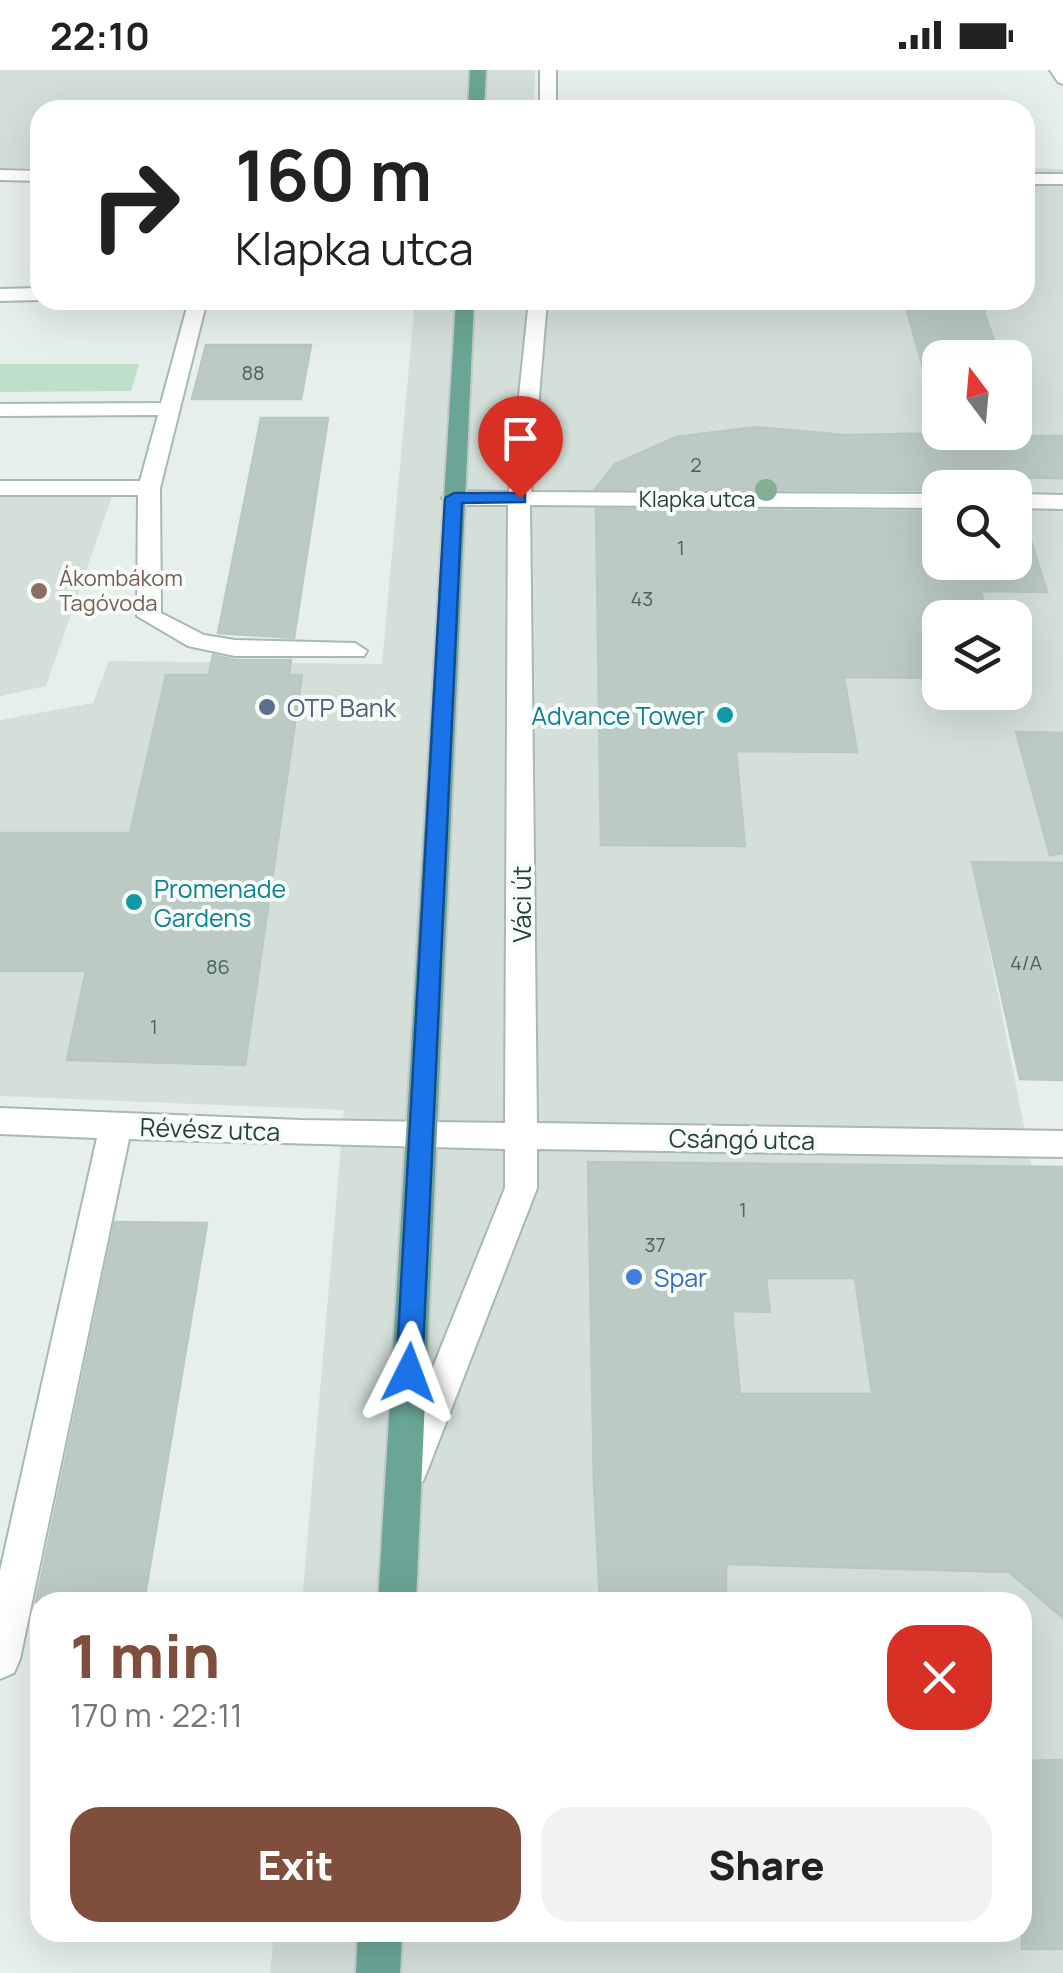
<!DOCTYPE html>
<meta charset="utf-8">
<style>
:root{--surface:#fff;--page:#f2f2f2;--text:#222;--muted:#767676;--accent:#804e3d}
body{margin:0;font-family:Manrope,sans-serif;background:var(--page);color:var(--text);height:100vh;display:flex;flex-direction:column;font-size:38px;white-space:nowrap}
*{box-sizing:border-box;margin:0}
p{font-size:32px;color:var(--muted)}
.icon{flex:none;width:55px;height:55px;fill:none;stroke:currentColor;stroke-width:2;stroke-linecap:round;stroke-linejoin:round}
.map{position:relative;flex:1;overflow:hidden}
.side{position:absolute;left:30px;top:1522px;width:1002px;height:350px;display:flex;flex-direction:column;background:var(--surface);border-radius:30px;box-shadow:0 10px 40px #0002}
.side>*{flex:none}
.guide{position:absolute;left:30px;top:30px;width:1005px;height:210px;border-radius:30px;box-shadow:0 10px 40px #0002;background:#fff;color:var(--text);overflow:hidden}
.needle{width:65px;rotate:344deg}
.controls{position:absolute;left:922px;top:270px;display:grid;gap:20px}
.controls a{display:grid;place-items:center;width:110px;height:110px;border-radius:20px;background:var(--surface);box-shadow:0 10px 40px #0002;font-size:50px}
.pin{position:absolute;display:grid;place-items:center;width:85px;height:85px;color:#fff;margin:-102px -42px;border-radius:50% 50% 50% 0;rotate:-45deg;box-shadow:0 0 10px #0007}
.pin .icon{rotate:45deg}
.me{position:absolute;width:110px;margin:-55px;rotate:3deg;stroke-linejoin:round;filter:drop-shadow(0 0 8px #0008)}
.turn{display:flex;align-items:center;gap:35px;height:210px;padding:0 40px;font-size:45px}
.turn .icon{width:130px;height:130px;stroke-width:2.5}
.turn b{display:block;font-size:70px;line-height:85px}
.round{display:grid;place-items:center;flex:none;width:105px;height:105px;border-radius:30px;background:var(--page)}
.head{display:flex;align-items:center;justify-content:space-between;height:170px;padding:0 40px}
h1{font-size:60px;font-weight:800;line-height:75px;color:var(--accent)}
.cta{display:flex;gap:20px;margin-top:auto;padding:20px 40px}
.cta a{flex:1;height:115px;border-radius:30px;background:var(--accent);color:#fff;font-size:40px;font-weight:800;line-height:115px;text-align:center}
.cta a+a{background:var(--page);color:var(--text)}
.status{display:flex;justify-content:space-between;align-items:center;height:70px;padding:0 50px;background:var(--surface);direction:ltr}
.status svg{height:28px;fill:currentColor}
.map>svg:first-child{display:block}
</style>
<div class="status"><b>22:10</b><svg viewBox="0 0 49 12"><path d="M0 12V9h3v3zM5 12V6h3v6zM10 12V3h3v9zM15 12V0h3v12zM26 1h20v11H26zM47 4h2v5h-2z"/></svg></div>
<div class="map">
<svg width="1063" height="1903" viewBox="0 0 1063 1903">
<rect width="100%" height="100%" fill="#e6efeb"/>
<!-- built -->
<g fill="#d4dfda" fill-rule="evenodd">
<path d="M 0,0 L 535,0 L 534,40 L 40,40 L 40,98 L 0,98 Z"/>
<path d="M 1025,98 L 1063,99 L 1063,792 L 972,792 L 1032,1097 L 1063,1233 L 1063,1903 L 270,1903 L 274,1863 L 1022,1862 L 1022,1532 L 302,1532 L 344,1040 L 0,1026 L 0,650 L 93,633 L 109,591 L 382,594 L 415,230 L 1025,230 ZM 940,288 L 1015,288 L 1015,362 L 940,362 ZM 940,418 L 1015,418 L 1015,492 L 940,492 ZM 940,548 L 1015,548 L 1015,622 L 940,622 Z"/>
<path d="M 0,426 L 112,426 L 46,616 L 0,626 Z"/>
</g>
<!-- green -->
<path fill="#bfe0c8" d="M 0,294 L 139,294 L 131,321 L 0,322 Z"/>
<!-- building -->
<g fill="#bbcac4" stroke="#b8c9c2" stroke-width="2.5" fill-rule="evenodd">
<path d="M 904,230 L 980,230 L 1000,288 L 940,288 L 940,358 Z"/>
<path d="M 206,275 L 311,275 L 301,329 L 192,329 Z"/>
<path d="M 1015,331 L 1027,366 L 1063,366 L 1063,408 L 932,407 L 952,418 L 940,420 L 595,419 L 615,394 L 676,367 L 757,357 L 844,365 L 1015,362 Z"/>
<path d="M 261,348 L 328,348 L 294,568 L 218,563 Z"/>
<path d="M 596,439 L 940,442 L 940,492 L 1015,492 L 1015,451 L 1027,458 L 1047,522 L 981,521 L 988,548 L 940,548 L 940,608 L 844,607 L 857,682 L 736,681 L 745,776 L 601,775 Z"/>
<path d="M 213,585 L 235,590 L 291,590 L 289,605 L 302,605 L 245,995 L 67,990 L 86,901 L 0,901 L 0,763 L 130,763 L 166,605 L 209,605 Z"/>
<path d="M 1016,662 L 1063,663 L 1063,783 L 1050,785 Z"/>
<path d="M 972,792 L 1063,793 L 1063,1010 L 1020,1009 Z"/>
<path d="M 588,1092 L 1063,1097 L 1063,1548 L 1009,1502 L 726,1494 L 726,1532 L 600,1532 L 594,1415 ZM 766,1208 L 855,1208 L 872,1324 L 740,1324 L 732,1241 L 770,1242 Z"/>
<path d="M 115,1152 L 207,1153 L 144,1532 L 36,1532 Z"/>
<path d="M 1063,1690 L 1063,1879 L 1022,1879 L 1022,1691 Z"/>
</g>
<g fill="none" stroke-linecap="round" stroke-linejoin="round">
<defs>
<g id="minor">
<rect x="540" y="0" width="16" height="40"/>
<path d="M 1050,0 L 1063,0 L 1063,14 L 1058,12 Z"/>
<path d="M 0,100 L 40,101 L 40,111 L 0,110 Z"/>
<rect x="1025" y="104" width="38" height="10"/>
<path d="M 40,218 L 40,230 L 0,231 L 0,219 Z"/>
<path d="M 189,230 L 207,230 L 160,418 L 161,543 L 204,565 L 235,570 L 355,573 L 367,581 L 364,586 L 235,586 L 188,576 L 137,546 L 138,425 L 0,425 L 0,411 L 140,411 L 158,345 L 0,346 L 0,334 L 161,333 Z"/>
<path d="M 529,230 L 547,230 L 531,422 L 940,424 L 940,438 L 530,435 L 537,1053 L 1063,1061 L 1063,1087 L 537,1079 L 537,1118 L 428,1399 L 423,1411 L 410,1417 L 397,1411 L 392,1399 L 505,1118 L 505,1079 L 129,1069 L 20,1589 L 14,1603 L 0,1609 L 0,1501 L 97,1068 L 0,1064 L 0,1038 L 301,1050 L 505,1053 L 508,435 L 453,435 L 442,428 L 453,421 L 509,422 Z"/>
<path d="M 1015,424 L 1063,425 L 1063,439 L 1015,438 Z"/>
</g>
<g id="major">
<path d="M 470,0 L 486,0 L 484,40 L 468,40 Z"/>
<path d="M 456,230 L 474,230 L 416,1532 L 378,1532 Z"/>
<path d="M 358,1862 L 402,1862 L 400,1903 L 356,1903 Z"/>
</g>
</defs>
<!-- minor casing -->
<use href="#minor" stroke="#a8b8b2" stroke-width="4"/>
<!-- major casing -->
<use href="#major" stroke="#c2cac8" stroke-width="4"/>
<!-- minor -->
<use href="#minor" fill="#fff" fill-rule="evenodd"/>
<!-- major -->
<use href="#major" fill="#6aa596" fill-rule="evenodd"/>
</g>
<!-- trees -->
<circle fill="#80af93" cx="766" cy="420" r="11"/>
<!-- route -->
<path fill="#1a73e8" stroke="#114b97" stroke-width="2.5" d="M 520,423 L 525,424 L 525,432 L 462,433 L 422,1303 L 418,1312 L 409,1316 L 400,1312 L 396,1303 L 445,428 L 454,423 Z"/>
<!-- markers -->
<circle fill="#8d6e63" stroke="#f7fbf9" stroke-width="4" cx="39" cy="521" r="10"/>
<circle fill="#5c6f8a" stroke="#f7fbf9" stroke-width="4" cx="267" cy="637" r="10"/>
<g fill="#0f9aa8" stroke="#f7fbf9" stroke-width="4">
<circle cx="725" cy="645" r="10"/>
<circle cx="134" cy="832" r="10"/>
</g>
<circle fill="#3f7fe0" stroke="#f7fbf9" stroke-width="4" cx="634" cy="1207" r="10"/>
<g text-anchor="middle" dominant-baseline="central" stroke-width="8" stroke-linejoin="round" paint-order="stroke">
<!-- number labels -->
<g font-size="20" fill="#4a645c">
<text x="253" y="302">88</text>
<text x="696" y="394">2</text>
<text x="681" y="477">1</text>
<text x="642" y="528">43</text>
<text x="1026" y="892">4/A</text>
<text x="218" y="896">86</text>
<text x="154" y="956">1</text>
<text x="743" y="1139">1</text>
<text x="655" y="1174">37</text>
</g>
<!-- far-street labels -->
<g font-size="22" fill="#24423a" stroke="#f7fbf9">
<text x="697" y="429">Klapka utca</text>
</g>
<!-- far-education labels -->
<g font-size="22" fill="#785e54" stroke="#f7fbf9" text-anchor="start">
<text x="59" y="508">Ákombákom<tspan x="59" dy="25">Tagóvoda</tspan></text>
</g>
<!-- service labels -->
<g font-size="25" fill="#4e5e75" stroke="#f7fbf9" text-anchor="start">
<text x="287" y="637">OTP Bank</text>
</g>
<!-- culture labels -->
<g font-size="25" fill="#0d838f" stroke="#f7fbf9" text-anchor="end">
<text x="705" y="645">Advance Tower</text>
<text x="154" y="818" text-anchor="start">Promenade<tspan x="154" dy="29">Gardens</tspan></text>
</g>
<!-- street labels -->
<g font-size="25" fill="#24423a" stroke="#f7fbf9">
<text transform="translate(521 834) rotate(-90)">Váci út</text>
<text transform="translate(210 1059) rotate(2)">Révész utca</text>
<text transform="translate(742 1069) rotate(1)">Csángó utca</text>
</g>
<!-- shop labels -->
<g font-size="25" fill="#366cbe" stroke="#f7fbf9" text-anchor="start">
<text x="654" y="1207">Spar</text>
</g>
</g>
</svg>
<div class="controls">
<a><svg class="needle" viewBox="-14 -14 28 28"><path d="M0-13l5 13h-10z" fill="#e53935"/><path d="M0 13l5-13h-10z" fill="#767676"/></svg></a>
<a><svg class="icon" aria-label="search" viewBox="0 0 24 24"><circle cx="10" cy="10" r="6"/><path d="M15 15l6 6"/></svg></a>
<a><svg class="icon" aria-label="layers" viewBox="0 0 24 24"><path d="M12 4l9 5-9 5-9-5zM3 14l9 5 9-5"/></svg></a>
</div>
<div class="pin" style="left:520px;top:428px;background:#d93025"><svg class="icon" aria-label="arrive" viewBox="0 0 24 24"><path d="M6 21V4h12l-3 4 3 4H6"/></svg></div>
<svg class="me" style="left:409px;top:1303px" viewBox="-20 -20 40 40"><path d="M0-17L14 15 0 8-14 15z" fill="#1a73e8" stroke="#fff" stroke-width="4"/></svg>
<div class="guide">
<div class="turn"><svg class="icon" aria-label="right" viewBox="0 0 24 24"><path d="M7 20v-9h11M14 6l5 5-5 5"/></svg><div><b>160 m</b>Klapka utca</div></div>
</div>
<section class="side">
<div class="head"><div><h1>1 min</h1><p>170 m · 22:11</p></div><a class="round" style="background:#d93025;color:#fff"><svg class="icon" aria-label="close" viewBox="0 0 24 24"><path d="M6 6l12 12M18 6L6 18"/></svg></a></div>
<div class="cta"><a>Exit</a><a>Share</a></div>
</section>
</div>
